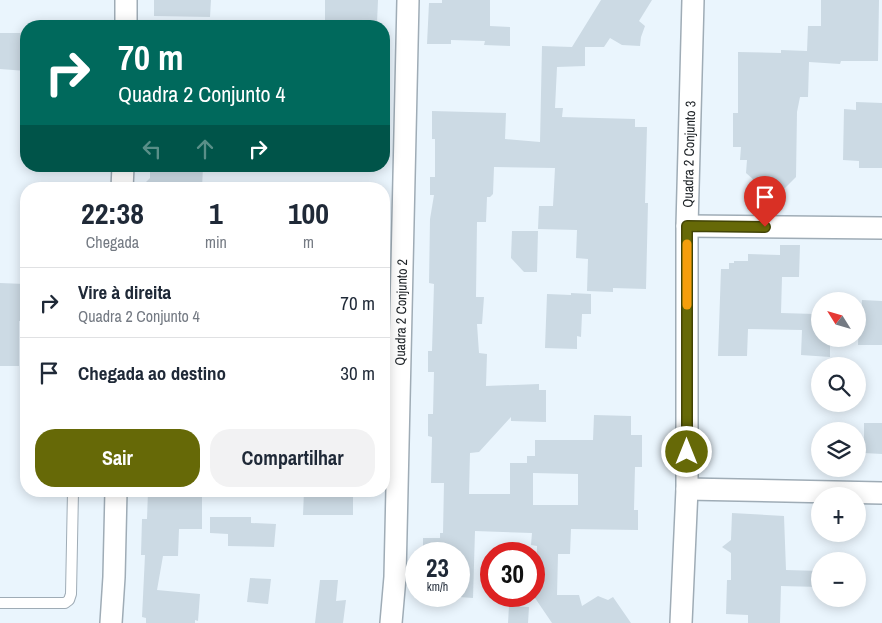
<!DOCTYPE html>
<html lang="pt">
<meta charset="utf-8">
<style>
:root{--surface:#fff;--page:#f2f2f3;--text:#1f2937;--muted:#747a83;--line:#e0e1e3;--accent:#666907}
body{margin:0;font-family:"Archivo Narrow",sans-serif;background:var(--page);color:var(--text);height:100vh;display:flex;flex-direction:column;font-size:19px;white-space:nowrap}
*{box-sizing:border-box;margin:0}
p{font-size:16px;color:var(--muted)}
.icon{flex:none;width:28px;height:28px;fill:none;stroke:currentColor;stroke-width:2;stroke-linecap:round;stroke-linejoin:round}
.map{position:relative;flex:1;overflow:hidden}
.side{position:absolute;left:20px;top:182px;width:370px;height:315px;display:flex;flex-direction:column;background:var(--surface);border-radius:20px;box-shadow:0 2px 12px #0003}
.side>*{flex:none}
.guide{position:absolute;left:20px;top:20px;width:370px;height:152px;border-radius:20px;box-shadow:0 2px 12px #0003;background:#00695c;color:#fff;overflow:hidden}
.needle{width:32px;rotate:307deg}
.tools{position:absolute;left:811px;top:292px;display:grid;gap:10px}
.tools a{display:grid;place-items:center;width:55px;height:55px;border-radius:50%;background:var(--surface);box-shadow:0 2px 12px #0003;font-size:25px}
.speed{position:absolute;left:405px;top:542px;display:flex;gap:10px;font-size:25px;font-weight:700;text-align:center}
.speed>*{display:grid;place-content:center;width:65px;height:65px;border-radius:50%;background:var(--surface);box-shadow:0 2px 12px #0003;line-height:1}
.speed small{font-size:12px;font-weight:400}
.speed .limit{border:8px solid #d22;background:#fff;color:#111}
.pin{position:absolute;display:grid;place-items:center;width:42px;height:42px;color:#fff;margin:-51px -21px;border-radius:50% 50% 50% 0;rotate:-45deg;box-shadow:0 0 5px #0007}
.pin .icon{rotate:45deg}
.me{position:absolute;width:55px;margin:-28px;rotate:0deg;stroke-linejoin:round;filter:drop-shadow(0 0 4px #0008)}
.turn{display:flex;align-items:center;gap:18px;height:105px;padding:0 15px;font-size:22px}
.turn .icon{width:65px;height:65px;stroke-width:2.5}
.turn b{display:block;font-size:35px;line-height:42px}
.lanes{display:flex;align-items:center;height:48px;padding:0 15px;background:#0003;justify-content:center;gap:25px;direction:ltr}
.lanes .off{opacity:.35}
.eta{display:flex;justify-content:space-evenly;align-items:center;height:85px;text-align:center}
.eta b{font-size:30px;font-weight:700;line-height:35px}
.action{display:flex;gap:10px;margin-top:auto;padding:10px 15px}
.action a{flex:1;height:58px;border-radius:20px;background:var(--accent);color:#fff;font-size:20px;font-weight:700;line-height:58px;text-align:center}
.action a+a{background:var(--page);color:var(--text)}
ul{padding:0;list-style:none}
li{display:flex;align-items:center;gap:15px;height:70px;padding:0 15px;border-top:1px solid var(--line)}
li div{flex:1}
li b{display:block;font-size:19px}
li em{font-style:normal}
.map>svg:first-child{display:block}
</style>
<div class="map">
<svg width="882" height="623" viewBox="0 0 882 623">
<rect width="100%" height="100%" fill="#eaf5fd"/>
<!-- building -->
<g fill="#ccdae4" fill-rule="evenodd">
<path d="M 154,0 L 211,0 L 210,17 L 154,16 Z"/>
<path d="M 325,0 L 378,0 L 377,23 L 372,23 L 372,26 L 325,26 Z"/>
<path d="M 442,0 L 490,0 L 490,26 L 510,27 L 510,46 L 484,45 L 485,41 L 451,40 L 451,44 L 427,44 L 429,3 L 442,3 Z"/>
<path d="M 601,0 L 652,0 L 639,21 L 645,26 L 641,37 L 640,46 L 622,45 L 610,38 L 604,47 L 585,47 L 585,66 L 557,67 L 555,108 L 563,108 L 562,117 L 635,119 L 635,127 L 647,127 L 645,203 L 648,203 L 646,289 L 613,288 L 613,292 L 587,291 L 588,259 L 576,258 L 577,230 L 538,229 L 539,206 L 553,206 L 555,168 L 494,167 L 493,194 L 490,197 L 487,197 L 486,222 L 477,222 L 476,297 L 484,297 L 482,324 L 477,324 L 479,353 L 487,354 L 486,386 L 539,384 L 539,390 L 546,390 L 546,422 L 511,421 L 511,417 L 479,452 L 470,453 L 469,494 L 510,494 L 510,463 L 527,463 L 527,456 L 535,456 L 535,440 L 593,440 L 594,415 L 631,416 L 631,435 L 642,435 L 642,467 L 635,467 L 634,510 L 638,510 L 638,530 L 571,529 L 570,554 L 558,554 L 557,595 L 579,595 L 582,606 L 598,596 L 608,600 L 613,597 L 631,623 L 552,623 L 535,598 L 537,546 L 531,545 L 532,533 L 475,531 L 473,598 L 459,597 L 459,554 L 423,554 L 423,538 L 440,538 L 440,533 L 443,533 L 444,483 L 431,483 L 432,437 L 428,436 L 428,414 L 433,414 L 434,372 L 428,372 L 428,351 L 432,351 L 434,284 L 429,283 L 430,219 L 434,195 L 430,195 L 430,177 L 435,177 L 435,139 L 432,139 L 432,111 L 506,113 L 505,139 L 540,142 L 542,46 L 572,47 ZM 533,473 L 578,474 L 578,505 L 533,505 Z"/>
<path d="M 821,0 L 879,0 L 878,61 L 841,61 L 840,64 L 809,62 L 808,97 L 800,97 L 797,112 L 796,177 L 780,193 L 770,182 L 763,188 L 746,173 L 747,160 L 740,160 L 741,147 L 733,147 L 733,113 L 738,113 L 738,52 L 781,53 L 781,50 L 807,51 L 808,26 L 821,26 Z"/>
<path d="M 0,33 L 26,33 L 26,71 L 0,69 Z"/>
<path d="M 856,102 L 882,103 L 882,168 L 859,168 L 859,161 L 843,160 L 844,109 L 856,110 Z"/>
<path d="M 150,166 L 203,166 L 202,189 L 139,189 L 150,178 Z"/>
<path d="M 512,231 L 538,231 L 537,272 L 524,272 L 511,258 Z"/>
<path d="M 780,245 L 800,245 L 799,277 L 782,277 L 781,313 L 815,314 L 814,326 L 820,326 L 820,339 L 830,339 L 830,357 L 801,355 L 802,330 L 748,329 L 747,356 L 718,356 L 721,269 L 729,269 L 729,263 L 734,263 L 734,261 L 748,261 L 748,254 L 780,255 Z"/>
<path d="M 0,283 L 25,284 L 24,321 L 19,321 L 19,366 L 0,366 Z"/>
<path d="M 571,293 L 591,294 L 591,314 L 582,314 L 581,337 L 577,336 L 577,349 L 545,348 L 547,294 L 571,295 Z"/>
<path d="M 862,300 L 882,301 L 882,345 L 858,345 L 859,316 L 861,316 Z"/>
<path d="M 864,423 L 882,423 L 882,454 L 864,453 Z"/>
<path d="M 148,491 L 202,491 L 202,529 L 179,529 L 178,556 L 163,556 L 157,590 L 200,594 L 198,621 L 195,620 L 195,623 L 146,623 L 146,618 L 142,617 L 145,555 L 141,555 L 142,519 L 147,519 Z"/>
<path d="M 304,491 L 353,491 L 353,515 L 303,515 Z"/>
<path d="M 732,513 L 784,516 L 786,570 L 820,571 L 820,587 L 781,586 L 780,623 L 748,623 L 748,615 L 726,614 L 727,580 L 731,580 L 731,553 L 722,547 L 731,540 Z"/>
<path d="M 210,517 L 251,517 L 251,523 L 276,524 L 274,547 L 228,546 L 228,534 L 210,533 Z"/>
<path d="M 250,578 L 271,579 L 268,604 L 247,602 Z"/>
<path d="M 320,580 L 338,580 L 336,601 L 346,600 L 343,623 L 315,623 Z"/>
<path d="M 509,606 L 529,607 L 528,623 L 508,623 Z"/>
</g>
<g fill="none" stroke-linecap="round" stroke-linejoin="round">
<defs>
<path id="service" d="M 0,603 L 65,603 L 69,600 L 71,594 L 73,491"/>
<g id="minor">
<path d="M 126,26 L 126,0"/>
<path d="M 122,189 L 123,166"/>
<path d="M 687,226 L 882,228"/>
<path d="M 687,489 L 882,493"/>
<path d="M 111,623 L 114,577 L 116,491"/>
<path id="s1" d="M 391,623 L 395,577 L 408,0"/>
<path id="s2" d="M 681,623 L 687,489 L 687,226 L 693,0"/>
</g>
</defs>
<!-- service casing -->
<use href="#service" stroke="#9facb6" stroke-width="12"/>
<!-- minor casing -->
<use href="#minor" stroke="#9facb6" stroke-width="24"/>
<!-- service -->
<use href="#service" stroke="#fff" stroke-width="10"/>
<!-- minor -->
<use href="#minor" stroke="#fff" stroke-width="21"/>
</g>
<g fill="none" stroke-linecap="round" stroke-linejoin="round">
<defs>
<path id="route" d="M 687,452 L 687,226 L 765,227"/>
</defs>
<!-- route casing -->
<use href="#route" stroke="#424405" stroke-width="12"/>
<!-- route -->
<use href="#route" stroke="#666907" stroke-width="9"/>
<!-- slow -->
<path stroke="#f59e0b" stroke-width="9" d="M 687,244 L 687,305"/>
</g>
<g text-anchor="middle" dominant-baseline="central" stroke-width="4" stroke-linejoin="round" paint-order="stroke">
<!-- street labels -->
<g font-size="14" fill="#1d2226" stroke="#eaf5fd">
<text stroke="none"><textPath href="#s2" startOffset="469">Quadra 2 Conjunto 3</textPath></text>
<text stroke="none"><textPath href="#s1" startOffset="311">Quadra 2 Conjunto 2</textPath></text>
</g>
</g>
</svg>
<div class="tools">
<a><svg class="needle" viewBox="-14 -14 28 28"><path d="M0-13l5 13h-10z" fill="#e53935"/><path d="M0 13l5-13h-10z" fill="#747a83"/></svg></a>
<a><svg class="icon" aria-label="search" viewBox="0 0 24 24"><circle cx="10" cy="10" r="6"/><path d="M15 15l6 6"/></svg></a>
<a><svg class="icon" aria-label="layers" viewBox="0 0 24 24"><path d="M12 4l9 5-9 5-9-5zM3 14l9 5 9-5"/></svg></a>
<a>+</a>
<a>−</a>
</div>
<div class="speed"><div>23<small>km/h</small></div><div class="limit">30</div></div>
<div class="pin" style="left:765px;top:227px;background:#d93025"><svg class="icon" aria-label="arrive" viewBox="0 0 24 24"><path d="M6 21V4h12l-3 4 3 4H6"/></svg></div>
<svg class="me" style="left:687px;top:452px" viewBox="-20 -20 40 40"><circle r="17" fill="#666907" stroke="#fff" stroke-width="3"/><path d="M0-11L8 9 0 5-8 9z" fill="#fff"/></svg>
<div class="guide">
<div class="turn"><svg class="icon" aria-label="right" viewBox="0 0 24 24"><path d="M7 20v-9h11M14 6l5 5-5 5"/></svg><div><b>70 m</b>Quadra 2 Conjunto 4</div></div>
<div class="lanes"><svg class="icon off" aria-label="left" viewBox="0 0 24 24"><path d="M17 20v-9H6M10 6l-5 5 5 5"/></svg><svg class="icon off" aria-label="ahead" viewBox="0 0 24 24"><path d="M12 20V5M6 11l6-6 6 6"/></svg><svg class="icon" aria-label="right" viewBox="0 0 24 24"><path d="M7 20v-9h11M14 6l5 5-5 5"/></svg></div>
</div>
<section class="side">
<div class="eta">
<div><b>22:38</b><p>Chegada</p></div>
<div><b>1</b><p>min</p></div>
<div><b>100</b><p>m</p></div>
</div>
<ul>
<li><svg class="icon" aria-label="right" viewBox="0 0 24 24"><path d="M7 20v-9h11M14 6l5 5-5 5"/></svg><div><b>Vire à direita</b><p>Quadra 2 Conjunto 4</p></div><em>70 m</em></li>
<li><svg class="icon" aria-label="arrive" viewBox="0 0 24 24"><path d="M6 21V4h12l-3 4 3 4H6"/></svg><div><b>Chegada ao destino</b></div><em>30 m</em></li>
</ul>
<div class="action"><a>Sair</a><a>Compartilhar</a></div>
</section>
</div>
